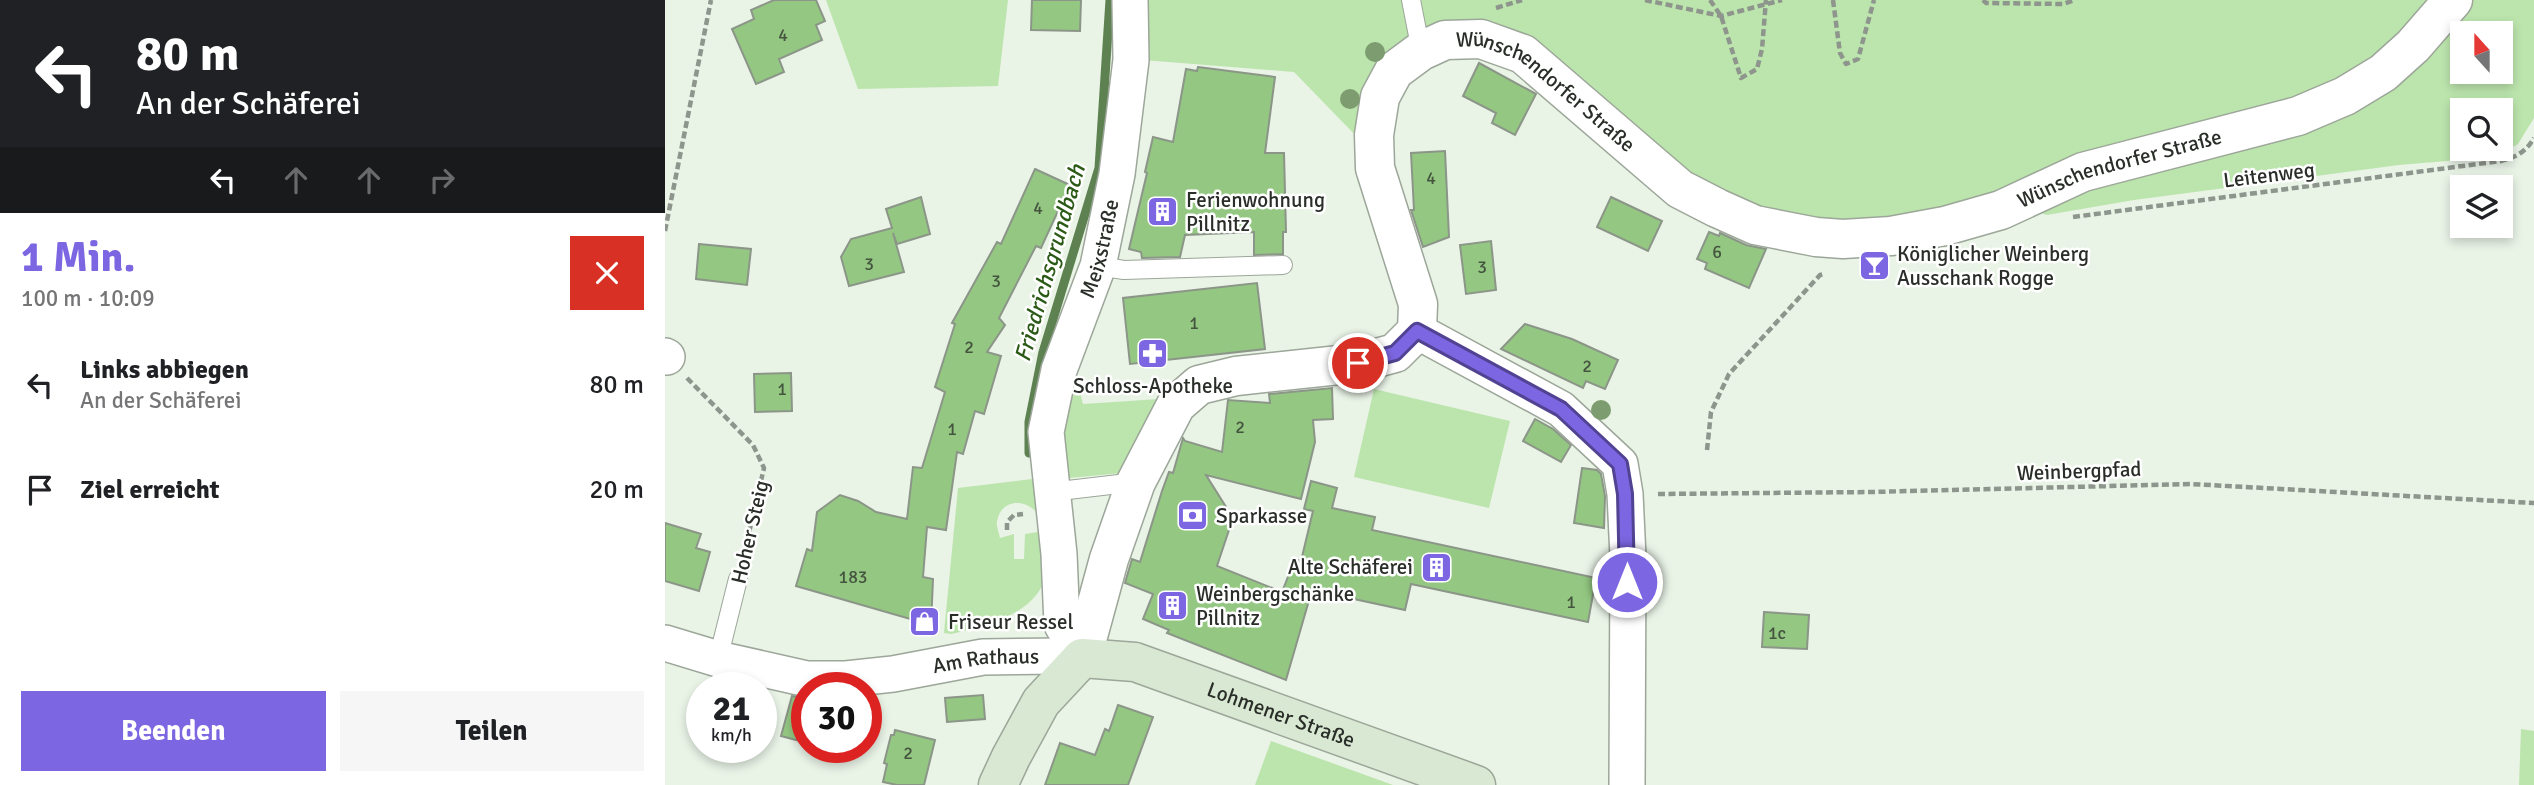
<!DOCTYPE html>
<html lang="de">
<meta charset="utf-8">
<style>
:root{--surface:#fff;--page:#f6f6f6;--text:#202124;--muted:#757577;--accent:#7c66e1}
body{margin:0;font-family:Signika,sans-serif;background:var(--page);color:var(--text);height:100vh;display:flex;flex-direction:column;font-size:26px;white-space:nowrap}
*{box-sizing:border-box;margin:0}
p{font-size:23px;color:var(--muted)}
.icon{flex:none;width:38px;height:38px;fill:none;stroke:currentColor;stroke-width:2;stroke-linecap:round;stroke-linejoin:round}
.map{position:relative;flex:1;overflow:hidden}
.side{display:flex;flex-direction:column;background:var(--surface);width:665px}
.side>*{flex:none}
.banner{background:#202124;color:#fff;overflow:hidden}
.needle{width:46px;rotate:339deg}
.controls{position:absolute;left:1785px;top:21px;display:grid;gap:14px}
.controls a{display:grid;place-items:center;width:63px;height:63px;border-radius:0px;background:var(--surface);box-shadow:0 4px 10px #0003;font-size:35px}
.speed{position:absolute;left:21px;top:672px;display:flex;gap:14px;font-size:35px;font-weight:700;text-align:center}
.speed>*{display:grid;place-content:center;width:91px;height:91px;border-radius:50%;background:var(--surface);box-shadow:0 4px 10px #0003;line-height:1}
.speed small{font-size:18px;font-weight:400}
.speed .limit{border:10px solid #d22;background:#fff;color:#111}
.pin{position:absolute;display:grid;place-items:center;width:60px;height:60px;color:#fff;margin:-30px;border:4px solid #fff;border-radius:50%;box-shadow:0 2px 7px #0007}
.me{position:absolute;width:77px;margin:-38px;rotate:0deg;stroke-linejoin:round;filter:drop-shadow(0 0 5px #0008)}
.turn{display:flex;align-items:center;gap:24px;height:147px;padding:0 21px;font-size:32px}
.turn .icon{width:91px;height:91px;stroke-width:2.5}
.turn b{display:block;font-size:49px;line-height:60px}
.lanes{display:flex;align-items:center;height:66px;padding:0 21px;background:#0003;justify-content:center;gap:35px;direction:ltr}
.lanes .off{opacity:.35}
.round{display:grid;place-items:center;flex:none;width:74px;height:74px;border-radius:0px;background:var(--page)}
.headline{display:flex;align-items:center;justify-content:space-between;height:119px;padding:0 21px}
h1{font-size:42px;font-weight:700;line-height:52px;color:var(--accent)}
.action{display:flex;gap:14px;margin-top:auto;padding:14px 21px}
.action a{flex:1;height:80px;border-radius:0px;background:var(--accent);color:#fff;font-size:28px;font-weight:700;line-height:80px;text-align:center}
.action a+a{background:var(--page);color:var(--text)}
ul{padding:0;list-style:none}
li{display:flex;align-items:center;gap:21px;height:105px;padding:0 21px}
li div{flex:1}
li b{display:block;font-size:26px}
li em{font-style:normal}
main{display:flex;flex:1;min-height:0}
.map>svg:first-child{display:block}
</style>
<main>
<section class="side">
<div class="banner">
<div class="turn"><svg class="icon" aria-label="left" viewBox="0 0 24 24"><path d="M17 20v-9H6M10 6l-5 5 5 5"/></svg><div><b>80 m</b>An der Schäferei</div></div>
<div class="lanes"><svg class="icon" aria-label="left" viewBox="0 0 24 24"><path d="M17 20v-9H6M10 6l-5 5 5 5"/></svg><svg class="icon off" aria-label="ahead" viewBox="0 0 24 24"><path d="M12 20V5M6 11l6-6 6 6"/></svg><svg class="icon off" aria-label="ahead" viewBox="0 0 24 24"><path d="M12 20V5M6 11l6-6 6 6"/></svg><svg class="icon off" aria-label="right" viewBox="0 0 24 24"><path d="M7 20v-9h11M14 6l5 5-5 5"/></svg></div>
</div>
<div class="headline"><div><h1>1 Min.</h1><p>100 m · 10:09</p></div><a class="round" style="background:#d93025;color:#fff"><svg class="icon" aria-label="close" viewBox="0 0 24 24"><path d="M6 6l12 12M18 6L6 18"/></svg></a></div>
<ul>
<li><svg class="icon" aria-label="left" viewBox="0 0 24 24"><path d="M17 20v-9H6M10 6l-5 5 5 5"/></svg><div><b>Links abbiegen</b><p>An der Schäferei</p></div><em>80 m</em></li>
<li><svg class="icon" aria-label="arrive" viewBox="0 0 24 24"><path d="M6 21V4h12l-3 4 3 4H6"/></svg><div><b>Ziel erreicht</b></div><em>20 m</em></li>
</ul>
<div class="action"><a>Beenden</a><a>Teilen</a></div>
</section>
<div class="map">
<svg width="1869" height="785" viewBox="0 0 1869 785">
<rect width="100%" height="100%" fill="#e9f3e6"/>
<!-- green -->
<g fill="#bce5ad" fill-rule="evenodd">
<path d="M 161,0 L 343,0 L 333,86 L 193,89 Z"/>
<path d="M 465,0 L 1774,0 L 1759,21 L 1653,95 L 1335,195 L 1184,227 L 1057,199 L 776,25 L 696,141 L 629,72 L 478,60 Z"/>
<path d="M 1802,0 L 1869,0 L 1869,118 L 1853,144 L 1830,157 L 1734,165 L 1469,200 L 1382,215 L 1376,213 L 1375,207 L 1380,201 L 1622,131 ZM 1797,33 L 1836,33 L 1836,72 L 1797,72 ZM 1797,110 L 1836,110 L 1836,149 L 1797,149 Z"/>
<path d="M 414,389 L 418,404 L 509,398 L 468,472 L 404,478 C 401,452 393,408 414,389 Z"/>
<path d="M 709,389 L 845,421 L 824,508 L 689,477 Z"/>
<path d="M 367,479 L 375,512 L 372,513 C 360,498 336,499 332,521 C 331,526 334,533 335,538 L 349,534 L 349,559 L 359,559 L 360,534 L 379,531 C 380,544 383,558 382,570 C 376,614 320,626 286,634 L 279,633 L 293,488 Z"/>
<path d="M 1856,729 L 1869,731 L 1869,785 L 1854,785 Z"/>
<path d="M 606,741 L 728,785 L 590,785 Z"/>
</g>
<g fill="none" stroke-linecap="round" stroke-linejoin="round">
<!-- stream -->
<path stroke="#5d8150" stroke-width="9" d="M 364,453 L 364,422 L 378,352 L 434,168 L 445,0"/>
</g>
<!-- building -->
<g fill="#94c882" stroke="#8b9588" stroke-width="2">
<path d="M 109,0 L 151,0 L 160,21 L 151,25 L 157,40 L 114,59 L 119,72 L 91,84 L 67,29 L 89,19 L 86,10 Z"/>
<path d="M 367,0 L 416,0 L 415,31 L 366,30 Z"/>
<path d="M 814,63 L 871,94 L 850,135 L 827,123 L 831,113 L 798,96 Z"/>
<path d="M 533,67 L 610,77 L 600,153 L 619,153 L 621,232 L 618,232 L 618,254 L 589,255 L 589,232 L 520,235 L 515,257 L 477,258 L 476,252 L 464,249 L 482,173 L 480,172 L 488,137 L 508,142 L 521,69 L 532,71 Z"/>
<path d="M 780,151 L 784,237 L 758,247 L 746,210 L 749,210 L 746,153 Z"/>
<path d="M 370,169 L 405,185 L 376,248 L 371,246 L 334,318 L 340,325 L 322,352 L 336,356 L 319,414 L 310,411 L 298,454 L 292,452 L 281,530 L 262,527 L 258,577 L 268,579 L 266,625 L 131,586 L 142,549 L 147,551 L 152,512 L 175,495 L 193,501 L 211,512 L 242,519 L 248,467 L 257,468 L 280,392 L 270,387 L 290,324 L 287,323 L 332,242 L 336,244 Z"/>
<path d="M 256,197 L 265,234 L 232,244 L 228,233 L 239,272 L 184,286 L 176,257 L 186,239 L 227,228 L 221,209 Z"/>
<path d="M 946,197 L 997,221 L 983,251 L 932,227 Z"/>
<path d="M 1044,232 L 1054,236 L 1055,233 L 1081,245 L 1101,249 L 1084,288 L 1040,269 L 1042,263 L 1032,259 Z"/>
<path d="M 826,241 L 831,290 L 801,294 L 795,245 Z"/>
<path d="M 34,244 L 86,249 L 82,285 L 31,279 Z"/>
<path d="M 592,283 L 600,349 L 465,364 L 458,298 Z"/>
<path d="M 860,324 L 907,339 L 953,360 L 940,389 L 921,381 L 918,388 L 836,349 Z"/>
<path d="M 126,373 L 127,411 L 90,412 L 89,374 Z"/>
<path d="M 667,388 L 668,419 L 648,420 L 650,442 L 636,499 L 541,475 L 568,518 L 552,566 L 617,592 L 630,559 L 636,561 L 648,511 L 639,509 L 646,481 L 672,488 L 667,508 L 710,517 L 707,530 L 931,578 L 923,622 L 746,584 L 740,610 L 647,590 L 621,680 L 502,633 L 504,630 L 478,619 L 488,594 L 460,583 L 467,559 L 475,562 L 497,491 L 504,472 L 508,473 L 518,438 L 520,441 L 557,452 L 563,400 L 605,403 L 604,394 Z"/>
<path d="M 870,419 L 888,429 L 906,445 L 896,462 L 858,441 Z"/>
<path d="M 917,468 L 932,470 L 936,474 L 940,496 L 939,528 L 909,523 Z"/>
<path d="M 0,523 L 36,534 L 31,548 L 45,552 L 34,591 L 0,581 Z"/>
<path d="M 1099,612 L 1144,615 L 1142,649 L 1097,647 Z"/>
<path d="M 318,695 L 320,719 L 282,722 L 280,698 Z"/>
<path d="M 127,696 L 142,699 L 142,743 L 116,736 Z"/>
<path d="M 453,705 L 488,717 L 463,785 L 380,785 L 395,743 L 430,755 L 440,729 L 444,731 Z"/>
<path d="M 230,730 L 270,740 L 259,785 L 232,785 L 218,782 L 222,764 L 219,763 L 226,735 L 229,735 Z"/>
</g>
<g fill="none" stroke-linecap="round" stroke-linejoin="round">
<defs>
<g id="service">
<path d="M 746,0 L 756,51"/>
<path d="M 433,266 L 459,270 L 618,265"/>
<path d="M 386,492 L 471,482"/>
<path d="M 53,659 L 73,579"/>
</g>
<g id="minor">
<path d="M 752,331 L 896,409 L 955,464 L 960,494 L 963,557 L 962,785"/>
<path d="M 0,356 L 2,357"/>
<path id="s1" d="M 0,643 L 53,659 L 142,679 L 181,679 L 228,674 L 318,657 L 396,656 L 417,658"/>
<path id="s2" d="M 417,658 L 397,625 L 394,554 L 381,432 L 394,370 L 433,266 L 452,174 L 466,60 L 465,0"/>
</g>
<g id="tertiary">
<path id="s3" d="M 417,658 L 444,559 L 471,482 L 511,405 L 534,385 L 571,376 L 693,363 L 730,353 L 752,331 L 753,304 L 710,168 L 709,135 L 715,97 L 729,71 L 756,51 L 780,40 L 816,39 L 858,54 L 1015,189 L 1052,208 L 1090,225 L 1151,237 L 1178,239 L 1226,236 L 1280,226 L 1336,210 L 1418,172 L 1633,116 L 1680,96 L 1718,73 L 1748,46 L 1788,0"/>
</g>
<g id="secondary">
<path id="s4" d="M 333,785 L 346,757 L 376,702 L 417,658 L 470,662 L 811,785"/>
</g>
</defs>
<!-- service casing -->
<use href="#service" stroke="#9ca699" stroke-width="20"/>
<!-- minor casing -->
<use href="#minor" stroke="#9ca699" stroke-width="38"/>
<!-- tertiary casing -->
<use href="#tertiary" stroke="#9ca699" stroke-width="41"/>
<!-- secondary casing -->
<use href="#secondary" stroke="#9ca699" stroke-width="41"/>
<!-- path -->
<g stroke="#8e958c" stroke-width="4.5" stroke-dasharray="7 3.5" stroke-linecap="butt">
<path d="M 980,0 L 1056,16 L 1117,0"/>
<path d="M 1045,0 L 1056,16 L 1076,78 L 1092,69 L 1097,49 L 1101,0"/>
<path d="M 1168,0 L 1175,53 L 1181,64 L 1193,59 L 1209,0"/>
<path d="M 1318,0 L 1321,3 L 1398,4 L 1410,0"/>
<path d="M 831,8 L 857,0"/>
<path d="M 1408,217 L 1836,161 C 1851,157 1861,152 1869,138"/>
<path d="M 0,231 L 46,0"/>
<path d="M 22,378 L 88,445 L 99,468 L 78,558"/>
<path d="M 1042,450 L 1046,412 L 1064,374 L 1155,275 L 1159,274"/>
<path d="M 993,494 L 1206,492 L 1526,484 L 1869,503"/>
<path d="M 342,530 L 342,522 L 349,515 L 358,514"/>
</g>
<!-- service -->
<use href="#service" stroke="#fff" stroke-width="18"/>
<!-- minor -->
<use href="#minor" stroke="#fff" stroke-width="35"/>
<!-- tertiary -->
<use href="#tertiary" stroke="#fff" stroke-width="38"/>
<!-- secondary -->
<use href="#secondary" stroke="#d8e8d3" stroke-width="38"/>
</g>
<!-- trees -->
<g fill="#7d9c70">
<circle cx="710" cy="52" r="10"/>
<circle cx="685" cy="99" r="10"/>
<circle cx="936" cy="410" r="10"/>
</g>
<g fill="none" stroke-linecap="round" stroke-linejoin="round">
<defs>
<path id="route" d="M 693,363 L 730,353 L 752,331 L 896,409 L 955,464 L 960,494 L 962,582"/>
</defs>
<!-- route casing -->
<use href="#route" stroke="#514292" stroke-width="18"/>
<!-- route -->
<use href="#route" stroke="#7c66e1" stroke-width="12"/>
</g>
<!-- icons -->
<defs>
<symbol id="building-square" viewBox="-11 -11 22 22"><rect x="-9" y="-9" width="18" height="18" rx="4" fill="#7c66e1" stroke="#fff"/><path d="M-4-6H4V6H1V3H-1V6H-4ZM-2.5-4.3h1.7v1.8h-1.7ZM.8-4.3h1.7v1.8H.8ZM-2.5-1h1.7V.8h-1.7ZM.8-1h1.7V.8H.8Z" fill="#fff"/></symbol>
<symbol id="bar-square" viewBox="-11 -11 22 22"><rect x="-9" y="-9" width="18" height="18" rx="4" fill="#7c66e1" stroke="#fff"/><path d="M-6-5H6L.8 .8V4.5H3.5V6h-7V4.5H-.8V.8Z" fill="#fff"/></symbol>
<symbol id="pharmacy-square" viewBox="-11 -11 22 22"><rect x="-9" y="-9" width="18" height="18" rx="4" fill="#7c66e1" stroke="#fff"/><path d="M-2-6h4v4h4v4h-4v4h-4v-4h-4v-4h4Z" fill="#fff"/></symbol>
<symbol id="bank-square" viewBox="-11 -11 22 22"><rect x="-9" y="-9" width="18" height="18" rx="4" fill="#7c66e1" stroke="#fff"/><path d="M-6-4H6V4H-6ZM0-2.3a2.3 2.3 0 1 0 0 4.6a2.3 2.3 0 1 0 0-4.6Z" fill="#fff"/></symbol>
<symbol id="shop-square" viewBox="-11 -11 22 22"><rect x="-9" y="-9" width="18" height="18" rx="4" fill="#7c66e1" stroke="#fff"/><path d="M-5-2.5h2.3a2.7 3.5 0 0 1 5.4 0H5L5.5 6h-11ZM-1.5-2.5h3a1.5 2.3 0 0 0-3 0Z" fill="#fff"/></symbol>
</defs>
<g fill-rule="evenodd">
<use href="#building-square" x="480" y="194" width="35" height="35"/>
<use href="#bar-square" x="1192" y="248" width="35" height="35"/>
<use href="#pharmacy-square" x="470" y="336" width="35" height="35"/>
<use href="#bank-square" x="510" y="498" width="35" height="35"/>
<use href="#building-square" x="754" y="550" width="35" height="35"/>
<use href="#building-square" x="490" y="588" width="35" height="35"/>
<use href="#shop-square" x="242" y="604" width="35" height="35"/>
</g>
<g text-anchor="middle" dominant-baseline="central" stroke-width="5" stroke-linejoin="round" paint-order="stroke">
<!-- number labels -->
<g font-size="18" fill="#44543f">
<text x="118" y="35">4</text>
<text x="766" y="178">4</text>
<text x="373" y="208">4</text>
<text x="1052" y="252">6</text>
<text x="204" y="264">3</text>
<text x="817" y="267">3</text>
<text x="331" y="281">3</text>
<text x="529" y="323">1</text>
<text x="304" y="347">2</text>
<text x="922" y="366">2</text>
<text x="117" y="389">1</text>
<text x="575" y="427">2</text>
<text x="287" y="429">1</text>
<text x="188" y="577">183</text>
<text x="906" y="602">1</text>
<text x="1112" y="633">1c</text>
<text x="243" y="753">2</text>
</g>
<!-- street labels -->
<g font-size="21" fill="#2a2e29" stroke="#fff">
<text stroke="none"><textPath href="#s3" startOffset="980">Wünschendorfer Straße</textPath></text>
<text stroke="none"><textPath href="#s3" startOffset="1610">Wünschendorfer Straße</textPath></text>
<text transform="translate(1604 175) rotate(-7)">Leitenweg</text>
<text stroke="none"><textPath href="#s2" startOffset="424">Meixstraße</textPath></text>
<text transform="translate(1414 471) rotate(-2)">Weinbergpfad</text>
<text transform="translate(85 532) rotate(-77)">Hoher Steig</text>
<text stroke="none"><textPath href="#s1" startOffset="327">Am Rathaus</textPath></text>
<text stroke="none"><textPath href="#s4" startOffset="362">Lohmener Straße</textPath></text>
</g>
<!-- poi labels -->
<g font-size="21" fill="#2a2e29" stroke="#fff" text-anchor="start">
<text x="521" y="200">Ferienwohnung<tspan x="521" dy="24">Pillnitz</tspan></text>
<text x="1232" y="254">Königlicher Weinberg<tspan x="1232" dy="24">Ausschank Rogge</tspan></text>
<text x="488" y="386" text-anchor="middle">Schloss-Apotheke</text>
<text x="551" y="516">Sparkasse</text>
<text x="748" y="567" text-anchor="end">Alte Schäferei</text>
<text x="531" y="594">Weinbergschänke<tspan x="531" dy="24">Pillnitz</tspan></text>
<text x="283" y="622">Friseur Ressel</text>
</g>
<!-- water labels -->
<g font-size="23" font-style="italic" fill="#2b5a16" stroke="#fff">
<text transform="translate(385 263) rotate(-74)">Friedrichsgrundbach</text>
</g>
</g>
</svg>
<div class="controls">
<a><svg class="needle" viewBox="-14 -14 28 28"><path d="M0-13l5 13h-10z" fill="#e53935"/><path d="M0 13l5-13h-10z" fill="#757577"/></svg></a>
<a><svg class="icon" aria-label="search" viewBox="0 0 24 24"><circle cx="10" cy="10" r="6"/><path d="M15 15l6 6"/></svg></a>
<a><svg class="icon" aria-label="layers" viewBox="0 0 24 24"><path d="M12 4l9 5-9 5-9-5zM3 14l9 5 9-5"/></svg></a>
</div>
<div class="speed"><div>21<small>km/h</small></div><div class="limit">30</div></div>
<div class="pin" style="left:693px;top:363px;background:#d93025"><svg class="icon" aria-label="arrive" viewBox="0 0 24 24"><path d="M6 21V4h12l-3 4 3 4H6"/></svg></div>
<svg class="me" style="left:962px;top:582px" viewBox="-20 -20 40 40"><circle r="17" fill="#7c66e1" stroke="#fff" stroke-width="3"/><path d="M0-11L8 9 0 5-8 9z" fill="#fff"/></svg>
</div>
</main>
